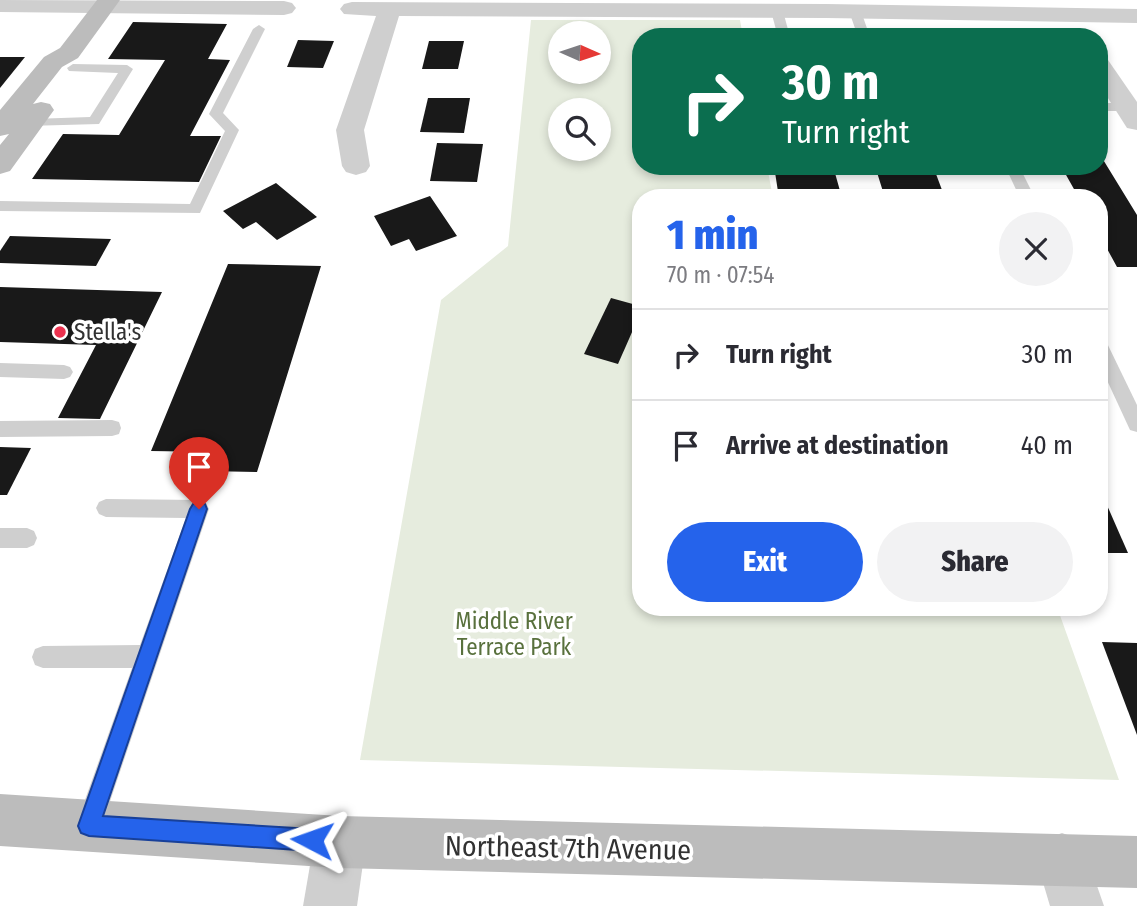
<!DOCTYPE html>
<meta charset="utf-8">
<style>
:root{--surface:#fff;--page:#f2f2f3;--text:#2b2b33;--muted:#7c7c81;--line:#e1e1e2;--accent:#2563eb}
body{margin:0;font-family:"Fira Sans Condensed",sans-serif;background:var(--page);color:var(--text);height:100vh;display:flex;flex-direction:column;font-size:26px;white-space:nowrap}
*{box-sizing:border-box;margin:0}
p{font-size:23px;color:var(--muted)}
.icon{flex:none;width:38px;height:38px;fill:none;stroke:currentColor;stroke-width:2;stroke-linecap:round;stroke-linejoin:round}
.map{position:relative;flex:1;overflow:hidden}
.side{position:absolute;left:632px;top:189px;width:476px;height:427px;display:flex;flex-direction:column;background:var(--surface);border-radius:28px;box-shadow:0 4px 10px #0003}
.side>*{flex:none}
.hud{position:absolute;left:632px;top:28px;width:476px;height:147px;border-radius:28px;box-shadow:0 4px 10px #0003;background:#0b6e4f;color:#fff;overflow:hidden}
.needle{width:46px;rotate:93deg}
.controls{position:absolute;left:548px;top:21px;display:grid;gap:14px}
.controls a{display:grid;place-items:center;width:63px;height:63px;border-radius:50%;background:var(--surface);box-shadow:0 4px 10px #0003;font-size:35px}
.pin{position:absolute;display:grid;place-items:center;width:60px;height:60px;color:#fff;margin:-72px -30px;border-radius:50% 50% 50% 0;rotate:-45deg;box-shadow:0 0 7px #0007}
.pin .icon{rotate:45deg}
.me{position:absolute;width:77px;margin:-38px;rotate:274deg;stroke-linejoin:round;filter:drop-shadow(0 0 5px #0008)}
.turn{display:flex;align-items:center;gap:24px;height:147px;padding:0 35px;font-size:32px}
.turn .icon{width:91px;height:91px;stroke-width:2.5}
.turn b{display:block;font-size:49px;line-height:60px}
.round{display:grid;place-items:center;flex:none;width:74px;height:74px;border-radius:37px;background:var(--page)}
.head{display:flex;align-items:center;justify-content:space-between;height:119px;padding:0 35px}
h1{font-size:42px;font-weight:800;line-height:52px;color:var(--accent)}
.primary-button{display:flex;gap:14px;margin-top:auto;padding:14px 35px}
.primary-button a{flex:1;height:80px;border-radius:42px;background:var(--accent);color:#fff;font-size:28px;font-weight:800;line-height:80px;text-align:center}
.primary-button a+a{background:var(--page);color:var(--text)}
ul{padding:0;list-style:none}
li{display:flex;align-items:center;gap:21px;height:91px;padding:0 35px;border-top:2px solid var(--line)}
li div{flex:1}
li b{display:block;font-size:26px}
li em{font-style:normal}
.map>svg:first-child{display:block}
</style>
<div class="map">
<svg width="1137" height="906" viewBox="0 0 1137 906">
<rect width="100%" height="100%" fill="#fff"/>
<!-- green -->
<path fill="#e6ecde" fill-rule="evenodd" d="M 531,20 L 740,20 L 743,37 L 640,37 L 640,166 L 767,166 L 773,198 L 640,198 L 640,607 L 1057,607 L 1119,780 L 360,760 L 441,300 L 508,246 ZM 560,33 L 598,33 L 598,72 L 560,72 ZM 560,110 L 598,110 L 598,149 L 560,149 Z"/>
<!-- building -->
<g fill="#191919">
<path d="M 133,22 L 227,24 L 208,59 L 230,60 L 190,136 L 221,136 L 199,182 L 32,179 L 63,134 L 119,135 L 165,60 L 108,59 Z"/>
<path d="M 298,40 L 334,41 L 323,68 L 287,67 Z"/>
<path d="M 429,41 L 464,41 L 458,69 L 422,69 Z"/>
<path d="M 0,57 L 25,57 L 0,88 Z"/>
<path d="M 428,98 L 470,98 L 464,133 L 420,132 Z"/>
<path d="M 437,143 L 483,144 L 477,182 L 430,181 Z"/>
<path d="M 1099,153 L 1137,215 L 1137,267 L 1117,267 L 1099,234 L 1099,198 L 1079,198 L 1061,166 L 1099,166 Z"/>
<path d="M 774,166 L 833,166 L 842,198 L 779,198 Z"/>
<path d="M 875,166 L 933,166 L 945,198 L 885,198 Z"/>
<path d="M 276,183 L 317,217 L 277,240 L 256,222 L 243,229 L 223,211 Z"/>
<path d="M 430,196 L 457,236 L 416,251 L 409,239 L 391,246 L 374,216 Z"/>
<path d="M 10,236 L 111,239 L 96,266 L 0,263 L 0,251 Z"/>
<path d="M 228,264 L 321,266 L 257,472 L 207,471 L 214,452 L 151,451 Z"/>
<path d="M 0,287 L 162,292 L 100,419 L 58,418 L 96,345 L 0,342 Z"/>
<path d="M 611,298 L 640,306 L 640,314 L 618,364 L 584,354 Z"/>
<path d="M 0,447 L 31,448 L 7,495 L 0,495 Z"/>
<path d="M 1099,487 L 1128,553 L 1099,553 Z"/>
<path d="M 1102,642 L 1137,643 L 1137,735 Z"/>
</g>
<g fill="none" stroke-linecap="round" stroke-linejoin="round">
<!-- lane -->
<g fill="#cfcfcf" fill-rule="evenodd">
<path d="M 777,8 L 783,11 L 790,37 L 778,37 L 771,11 Z"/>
<path d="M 855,8 L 861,11 L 870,37 L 858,37 L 849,11 Z"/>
<path d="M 259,25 L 265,29 L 223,113 L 239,130 L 200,213 L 0,211 L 0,201 L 190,204 L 225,131 L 209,114 L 253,29 Z"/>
<path d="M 73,64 L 127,65 L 133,69 L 99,124 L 27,126 L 25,123 L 32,119 L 90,117 L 118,73 L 69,71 L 67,68 Z"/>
<path d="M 1099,103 L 1127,103 L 1134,107 L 1127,111 L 1099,111 Z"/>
<path d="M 1005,166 L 1019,166 L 1035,198 L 1020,198 Z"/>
<path d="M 1099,337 L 1105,339 L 1137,405 L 1137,432 L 1130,430 L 1099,363 Z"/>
<path d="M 0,363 L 64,365 L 70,367 L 73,372 L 70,377 L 64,379 L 0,377 Z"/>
<path d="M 112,420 L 119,422 L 121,428 L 119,434 L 112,436 L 0,437 L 0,421 Z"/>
<path d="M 106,499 L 199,500 L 206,503 L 209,509 L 102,825 L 98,834 L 89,838 L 80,834 L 76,825 L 132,668 L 43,668 L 35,665 L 32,657 L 35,649 L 43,646 L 140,645 L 186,518 L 106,517 L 99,514 L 96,508 L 99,502 Z"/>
<path d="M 0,528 L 27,528 L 34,531 L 37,538 L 34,545 L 27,548 L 0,548 Z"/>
</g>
<!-- street -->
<g fill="#cfcfcf" fill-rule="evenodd">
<path d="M 0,0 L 284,1 L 292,3 L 296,8 L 292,13 L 284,15 L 0,12 Z"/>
<path d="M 352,2 L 826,4 L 1137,9 L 1137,23 L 826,18 L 399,16 L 364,130 L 370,166 L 366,172 L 356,175 L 346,172 L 342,166 L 336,130 L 376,16 L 344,14 L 340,9 L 344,4 Z"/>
<path d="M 1099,57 L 1108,60 L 1137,102 L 1137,130 L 1127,128 L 1099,84 Z"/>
<path d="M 340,816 L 358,824 L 366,842 L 357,906 L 303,906 L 314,842 L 322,824 Z"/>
<path d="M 1062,833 L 1081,840 L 1104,906 L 1050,906 L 1036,859 L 1043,840 Z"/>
</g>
<!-- secondary -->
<g fill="#bcbcbc" fill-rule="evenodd">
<path d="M 97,0 L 120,0 L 78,58 L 62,67 L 33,104 L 41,102 L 50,104 L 54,110 L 10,171 L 0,174 L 0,145 L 9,134 L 0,136 L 0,110 L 44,57 L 60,48 Z"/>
<path d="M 0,794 L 340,816 L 1137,836 L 1137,888 L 340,868 L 0,846 Z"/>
</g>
</g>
<!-- route -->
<path fill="#2563eb" stroke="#184099" stroke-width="2" d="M 199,502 L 205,504 L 207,509 L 103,816 L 312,829 L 320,832 L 323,840 L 320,848 L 312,851 L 89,836 L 81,833 L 78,826 L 190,509 L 193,504 Z"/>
<!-- markers -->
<circle fill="#ec324f" stroke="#fff" stroke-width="2.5" cx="60" cy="332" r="7"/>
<g text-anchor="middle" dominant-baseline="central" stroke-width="7" stroke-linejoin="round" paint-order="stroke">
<!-- poi labels -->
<g font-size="23" fill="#323232" stroke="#fff" text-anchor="start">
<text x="74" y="332">Stella's</text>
</g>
<!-- park labels -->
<g font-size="23" fill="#59713d" stroke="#fff">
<text x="514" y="621">Middle River<tspan x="514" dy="26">Terrace Park</tspan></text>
</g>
<!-- near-street labels -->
<g font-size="28" fill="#323232" stroke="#fff">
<text transform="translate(568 848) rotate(1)">Northeast 7th Avenue</text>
</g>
</g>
</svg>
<div class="controls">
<a><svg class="needle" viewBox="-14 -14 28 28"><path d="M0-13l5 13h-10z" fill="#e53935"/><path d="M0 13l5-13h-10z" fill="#7c7c81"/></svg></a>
<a><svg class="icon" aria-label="search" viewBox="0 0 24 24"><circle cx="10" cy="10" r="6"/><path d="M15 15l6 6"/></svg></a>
</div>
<div class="pin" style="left:199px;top:509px;background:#d93025"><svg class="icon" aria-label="arrive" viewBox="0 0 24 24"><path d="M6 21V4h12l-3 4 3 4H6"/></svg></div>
<svg class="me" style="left:312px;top:840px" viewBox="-20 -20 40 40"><path d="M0-17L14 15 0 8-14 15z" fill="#2563eb" stroke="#fff" stroke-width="4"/></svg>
<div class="hud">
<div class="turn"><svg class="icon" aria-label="right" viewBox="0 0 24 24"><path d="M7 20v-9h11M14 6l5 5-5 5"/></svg><div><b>30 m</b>Turn right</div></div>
</div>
<section class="side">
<div class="head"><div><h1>1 min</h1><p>70 m · 07:54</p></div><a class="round"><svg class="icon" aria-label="close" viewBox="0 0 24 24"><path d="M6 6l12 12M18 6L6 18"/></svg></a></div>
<ul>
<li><svg class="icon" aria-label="right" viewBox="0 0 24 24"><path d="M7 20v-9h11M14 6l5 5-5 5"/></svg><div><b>Turn right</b></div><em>30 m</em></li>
<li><svg class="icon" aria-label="arrive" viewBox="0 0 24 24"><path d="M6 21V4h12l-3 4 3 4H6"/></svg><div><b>Arrive at destination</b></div><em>40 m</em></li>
</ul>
<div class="primary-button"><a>Exit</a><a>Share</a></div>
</section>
</div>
